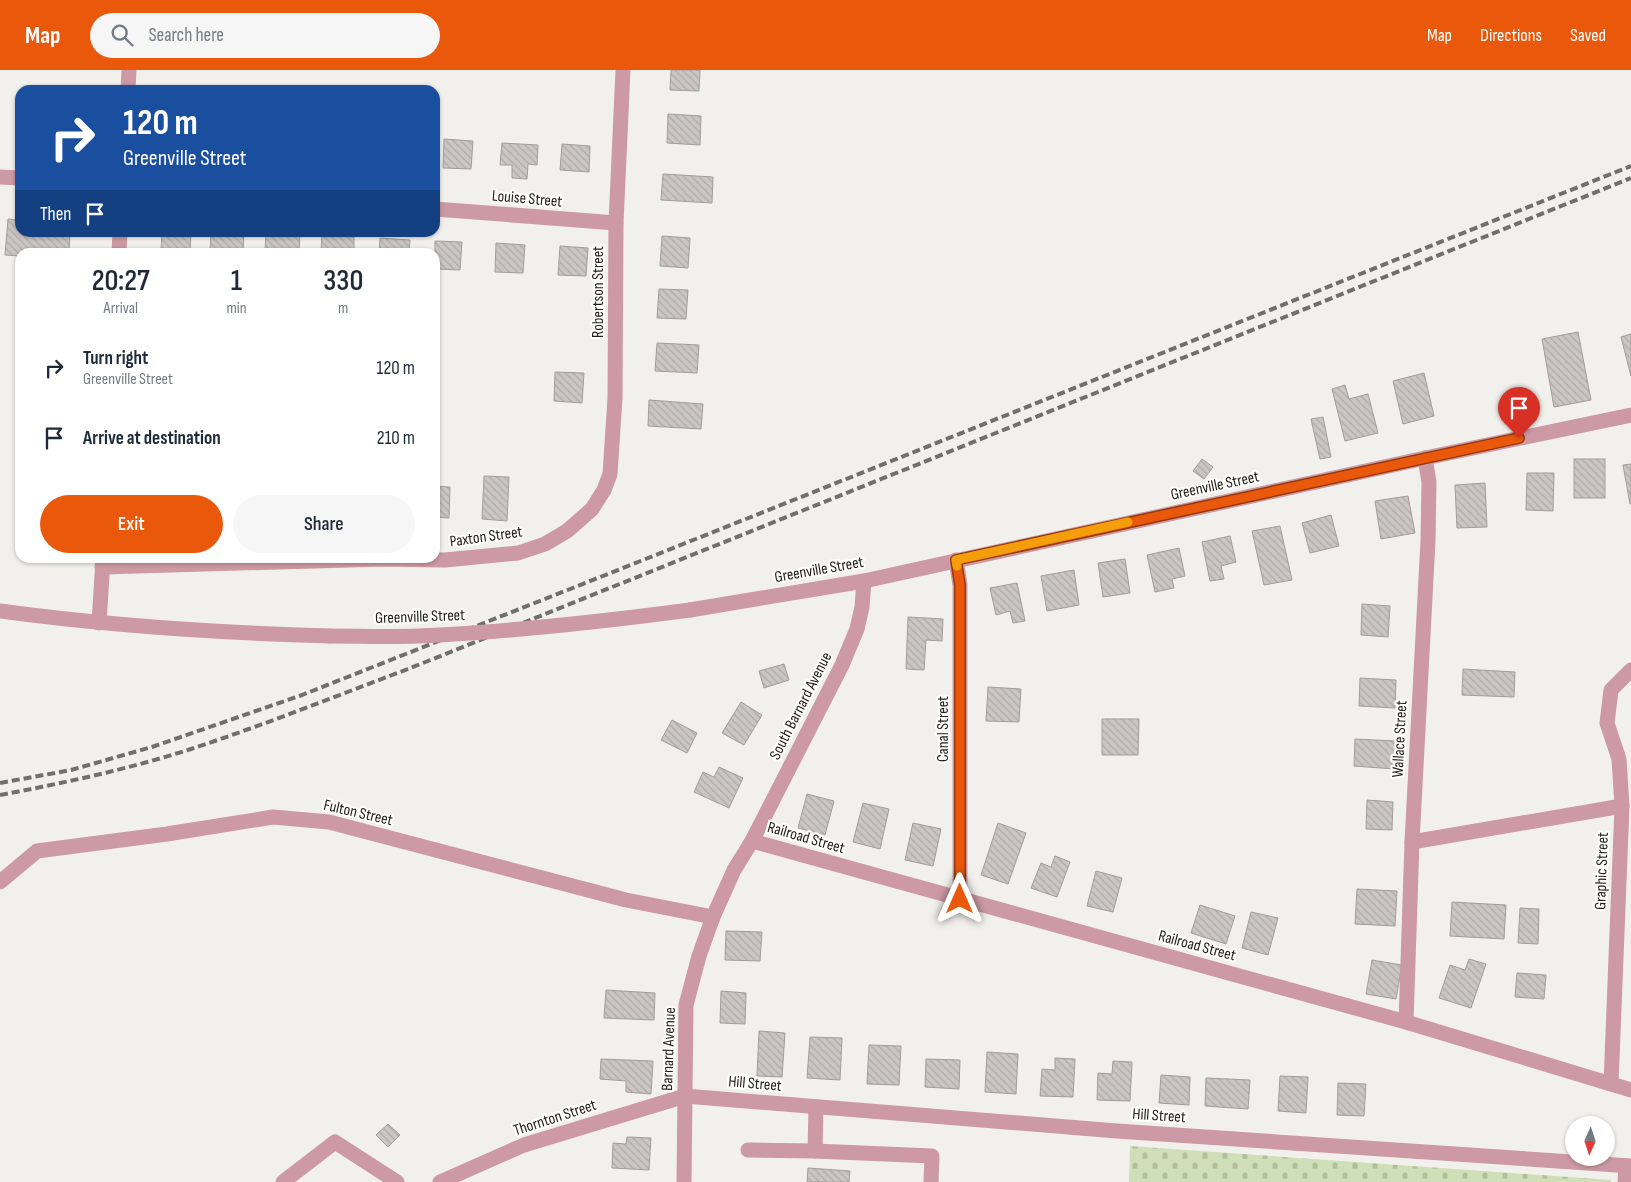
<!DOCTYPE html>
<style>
:root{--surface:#fff;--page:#f6f6f7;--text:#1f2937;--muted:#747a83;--accent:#ea580c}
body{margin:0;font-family:"Sofia Sans Condensed",sans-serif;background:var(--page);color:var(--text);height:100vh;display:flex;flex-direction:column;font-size:19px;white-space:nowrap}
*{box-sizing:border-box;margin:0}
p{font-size:16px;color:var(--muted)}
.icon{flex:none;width:28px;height:28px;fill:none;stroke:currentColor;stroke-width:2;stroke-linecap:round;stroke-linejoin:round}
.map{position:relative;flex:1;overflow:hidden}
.sheet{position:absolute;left:15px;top:178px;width:425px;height:315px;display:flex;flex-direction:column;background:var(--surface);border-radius:15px;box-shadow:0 1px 4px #0004}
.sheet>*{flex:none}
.top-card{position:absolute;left:15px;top:15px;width:425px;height:152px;border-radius:15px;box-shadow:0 1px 4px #0004;background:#1a4fa0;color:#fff;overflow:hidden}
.needle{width:32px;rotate:183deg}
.controls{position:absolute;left:1565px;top:1046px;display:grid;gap:10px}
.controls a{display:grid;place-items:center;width:50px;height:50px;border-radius:50%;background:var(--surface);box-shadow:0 1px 4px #0004;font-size:25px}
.pin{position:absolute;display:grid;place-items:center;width:42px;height:42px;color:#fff;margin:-51px -21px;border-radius:50% 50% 50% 0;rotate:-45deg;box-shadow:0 0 5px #0007}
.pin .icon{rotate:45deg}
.me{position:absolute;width:55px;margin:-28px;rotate:0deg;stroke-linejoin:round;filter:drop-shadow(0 0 4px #0008)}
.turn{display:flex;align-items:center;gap:18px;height:105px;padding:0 25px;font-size:22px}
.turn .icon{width:65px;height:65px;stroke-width:2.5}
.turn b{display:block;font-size:35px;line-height:42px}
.then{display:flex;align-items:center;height:48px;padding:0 25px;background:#0003;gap:10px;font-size:19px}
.eta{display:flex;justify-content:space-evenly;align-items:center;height:85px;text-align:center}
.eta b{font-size:30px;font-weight:600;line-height:35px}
.action{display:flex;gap:10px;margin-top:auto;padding:10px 25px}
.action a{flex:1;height:58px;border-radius:30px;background:var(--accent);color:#fff;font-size:20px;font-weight:600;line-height:58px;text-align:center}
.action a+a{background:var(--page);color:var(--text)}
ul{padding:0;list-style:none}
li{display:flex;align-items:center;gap:15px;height:70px;padding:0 25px}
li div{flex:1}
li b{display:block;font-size:19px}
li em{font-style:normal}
header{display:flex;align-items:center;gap:30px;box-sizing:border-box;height:70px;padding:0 25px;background:var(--accent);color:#fff}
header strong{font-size:24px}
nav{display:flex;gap:28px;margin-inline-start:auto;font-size:18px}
.search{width:350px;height:45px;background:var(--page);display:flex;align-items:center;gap:12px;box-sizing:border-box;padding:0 18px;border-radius:28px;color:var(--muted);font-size:19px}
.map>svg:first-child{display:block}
</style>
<header>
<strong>Map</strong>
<div class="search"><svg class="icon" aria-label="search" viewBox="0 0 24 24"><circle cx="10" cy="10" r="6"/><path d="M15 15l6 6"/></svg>Search here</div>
<nav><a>Map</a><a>Directions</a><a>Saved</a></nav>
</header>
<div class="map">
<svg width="1631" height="1112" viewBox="0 0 1631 1112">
<defs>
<pattern id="cemetery-stones" width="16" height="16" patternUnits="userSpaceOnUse" patternTransform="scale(1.25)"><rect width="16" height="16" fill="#cfdfb7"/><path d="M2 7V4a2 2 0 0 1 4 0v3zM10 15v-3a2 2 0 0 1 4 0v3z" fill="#b1bf9d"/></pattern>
<pattern id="building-back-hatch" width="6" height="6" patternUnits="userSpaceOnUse" patternTransform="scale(1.25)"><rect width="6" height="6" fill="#cbc6c4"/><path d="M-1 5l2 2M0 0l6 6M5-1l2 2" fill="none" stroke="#aeaaa8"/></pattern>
</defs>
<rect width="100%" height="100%" fill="#f2f0ec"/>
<!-- cemetery -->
<path fill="url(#cemetery-stones)" d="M 1130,1076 L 1611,1110 L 1611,1112 L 1129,1112 Z"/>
<!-- building -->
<g fill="url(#building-back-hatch)" stroke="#a29d9b">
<path d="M 671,0 L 700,0 L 699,21 L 670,20 Z"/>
<path d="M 668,44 L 701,46 L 700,75 L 667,73 Z"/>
<path d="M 444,69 L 473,71 L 471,99 L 443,98 Z"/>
<path d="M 502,73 L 538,75 L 537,95 L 528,94 L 527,109 L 512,108 L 512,95 L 500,95 Z"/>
<path d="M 562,74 L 590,76 L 589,102 L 560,100 Z"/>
<path d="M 663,104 L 713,107 L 712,133 L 661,130 Z"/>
<path d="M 8,149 L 20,150 L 20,162 L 70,162 L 69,182 L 20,182 L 20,186 L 5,185 Z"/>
<path d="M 162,162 L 191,162 L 190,182 L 161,182 Z"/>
<path d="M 211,162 L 244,162 L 243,182 L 210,182 Z"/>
<path d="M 266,162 L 300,163 L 299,182 L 265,182 Z"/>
<path d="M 322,165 L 354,167 L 354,182 L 321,182 Z"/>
<path d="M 662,166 L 690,168 L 688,198 L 660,196 Z"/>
<path d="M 380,168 L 410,170 L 409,182 L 379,182 Z"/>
<path d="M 435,171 L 462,172 L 460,200 L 435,199 Z"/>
<path d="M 496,173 L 525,175 L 523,203 L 495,202 Z"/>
<path d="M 560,176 L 588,178 L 586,206 L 558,205 Z"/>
<path d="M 659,219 L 688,220 L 686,249 L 657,248 Z"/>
<path d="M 1578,262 L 1591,330 L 1554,337 L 1542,269 Z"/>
<path d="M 1631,264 L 1631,306 L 1621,267 Z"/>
<path d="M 657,273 L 699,275 L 697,303 L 655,301 Z"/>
<path d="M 555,302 L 584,303 L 582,333 L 554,331 Z"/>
<path d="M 1424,303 L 1434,346 L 1403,354 L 1393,311 Z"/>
<path d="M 1345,315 L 1349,329 L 1368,324 L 1378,363 L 1345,371 L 1332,319 Z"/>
<path d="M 649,330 L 703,334 L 701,359 L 648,356 Z"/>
<path d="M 1323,347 L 1331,387 L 1320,389 L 1311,349 Z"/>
<path d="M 1202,389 L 1213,397 L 1204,409 L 1193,401 Z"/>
<rect x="1574" y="389" width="31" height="39"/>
<path d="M 1631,394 L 1631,434 L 1630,434 L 1623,395 Z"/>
<path d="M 1527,403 L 1554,403 L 1553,441 L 1526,440 Z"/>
<path d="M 484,406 L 509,407 L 507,451 L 482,449 Z"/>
<path d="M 1485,413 L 1487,457 L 1457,458 L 1455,415 Z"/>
<path d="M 435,416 L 450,417 L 449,448 L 435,447 Z"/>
<path d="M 1408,426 L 1415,463 L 1381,469 L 1375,431 Z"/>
<path d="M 1331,445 L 1339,476 L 1310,483 L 1302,453 Z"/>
<path d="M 1280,456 L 1292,510 L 1264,515 L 1252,461 Z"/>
<path d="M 1230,466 L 1236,492 L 1221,496 L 1224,509 L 1210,511 L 1202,472 Z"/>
<path d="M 1179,478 L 1185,506 L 1172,509 L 1174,518 L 1155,522 L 1147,485 Z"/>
<path d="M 1125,489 L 1130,523 L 1103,527 L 1098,493 Z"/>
<path d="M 1074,500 L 1079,535 L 1047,541 L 1041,506 Z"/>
<path d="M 1017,513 L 1025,551 L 1013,553 L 1010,541 L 996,545 L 990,518 Z"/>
<path d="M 1362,534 L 1390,536 L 1388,567 L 1361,565 Z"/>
<path d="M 908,547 L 943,549 L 942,571 L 926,570 L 924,600 L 906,599 Z"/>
<path d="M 784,594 L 789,610 L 764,618 L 759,601 Z"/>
<path d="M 1463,599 L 1515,602 L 1514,627 L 1462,625 Z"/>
<path d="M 1360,608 L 1396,610 L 1395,638 L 1359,636 Z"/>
<path d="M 988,617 L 1021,619 L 1019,652 L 986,651 Z"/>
<path d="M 741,632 L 762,645 L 744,675 L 722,663 Z"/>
<path d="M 1102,649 L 1139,649 L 1138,685 L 1102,685 Z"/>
<path d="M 672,650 L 697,663 L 687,683 L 661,670 Z"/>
<path d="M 1355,669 L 1396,671 L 1394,699 L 1354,696 Z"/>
<path d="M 719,697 L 743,708 L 729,738 L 694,722 L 703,702 L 714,707 Z"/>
<path d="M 807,724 L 834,731 L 825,765 L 798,758 Z"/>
<path d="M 1367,730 L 1393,732 L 1392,760 L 1366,759 Z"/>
<path d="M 863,733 L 889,739 L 880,779 L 853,772 Z"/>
<path d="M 913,753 L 941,759 L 933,796 L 905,790 Z"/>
<path d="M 998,753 L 1026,763 L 1008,814 L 981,805 Z"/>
<path d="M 1055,786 L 1070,792 L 1057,827 L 1031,818 L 1041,793 L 1051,797 Z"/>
<path d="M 1096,801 L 1122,808 L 1113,842 L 1087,836 Z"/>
<path d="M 1357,819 L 1397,821 L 1395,856 L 1355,854 Z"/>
<path d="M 1452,832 L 1506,835 L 1504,869 L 1450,866 Z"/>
<path d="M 1200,835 L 1235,846 L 1226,874 L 1191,863 Z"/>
<path d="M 1520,838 L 1539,839 L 1538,874 L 1518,873 Z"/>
<path d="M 1251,842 L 1278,848 L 1268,885 L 1242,878 Z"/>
<path d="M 726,861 L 762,862 L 760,891 L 725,890 Z"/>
<path d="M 1469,889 L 1486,894 L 1471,938 L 1439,928 L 1450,895 L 1465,900 Z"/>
<path d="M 1372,890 L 1402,895 L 1396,929 L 1366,924 Z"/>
<path d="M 1517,903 L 1546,905 L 1544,929 L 1515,927 Z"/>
<path d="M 606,920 L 655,923 L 654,950 L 604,948 Z"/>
<path d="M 721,921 L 746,923 L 745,954 L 720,953 Z"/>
<path d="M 759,961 L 785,963 L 782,1007 L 757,1006 Z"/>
<path d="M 810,967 L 842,968 L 840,1010 L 807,1008 Z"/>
<path d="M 869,975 L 901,976 L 899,1015 L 867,1014 Z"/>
<path d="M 987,982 L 1018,984 L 1016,1024 L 985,1022 Z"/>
<path d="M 1055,988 L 1075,989 L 1073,1027 L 1040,1026 L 1042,999 L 1055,1000 Z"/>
<path d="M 601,989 L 653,991 L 651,1024 L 626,1022 L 626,1011 L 600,1009 Z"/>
<path d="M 926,989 L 960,990 L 959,1019 L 925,1017 Z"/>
<path d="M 1113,991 L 1132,992 L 1130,1031 L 1097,1030 L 1098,1003 L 1112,1004 Z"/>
<path d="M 1161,1005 L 1190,1007 L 1189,1035 L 1159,1033 Z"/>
<path d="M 1280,1006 L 1308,1007 L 1306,1043 L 1278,1041 Z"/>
<path d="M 1206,1008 L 1250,1010 L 1248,1039 L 1205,1036 Z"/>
<path d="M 1338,1013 L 1366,1014 L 1364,1046 L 1337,1045 Z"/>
<path d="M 388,1054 L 400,1065 L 388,1077 L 376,1065 Z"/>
<path d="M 627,1067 L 651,1068 L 649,1100 L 612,1098 L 613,1073 L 626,1074 Z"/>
<path d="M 808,1098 L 850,1101 L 849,1112 L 807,1112 Z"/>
</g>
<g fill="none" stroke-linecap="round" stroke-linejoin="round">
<!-- minor -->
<g stroke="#cc99a4" stroke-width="15">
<path d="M 128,20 L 129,0"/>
<path d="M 0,107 L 20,108"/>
<path d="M 435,139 L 616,153"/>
<path d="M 119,182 L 120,162"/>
<path d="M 956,490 L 960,515 L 960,829"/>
<path d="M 102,497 L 383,489 L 445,490 L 518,483 L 545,474 L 567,461 L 592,439 L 604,420 L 610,404 L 615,328 L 616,153 L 623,0"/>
<path d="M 690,540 L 864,511 L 1425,388 L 1631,345"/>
<path d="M 0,541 C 110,556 220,563 330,566"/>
<path d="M 99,553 L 103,489"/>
<path d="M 752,771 L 1406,952 L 1631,1020"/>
<path d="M 1412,772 L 1622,736"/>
<path d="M 0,812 L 37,781 L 167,764 L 273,747 L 329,752 L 626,830 L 713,847"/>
<path d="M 1406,952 L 1412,772 L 1428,471 L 1429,412 L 1425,388"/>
<path d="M 1611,1014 L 1622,736 L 1619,689 L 1607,653 L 1611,620 L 1631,600"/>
<path d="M 748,1080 L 815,1081 L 816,1037"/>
<path d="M 815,1081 L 932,1086 L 931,1112"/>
<path d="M 283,1112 L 335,1072 L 397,1112"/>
<path d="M 440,1112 L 524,1075 L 685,1026 L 1117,1061 L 1631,1096"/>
<path d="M 684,1112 L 686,935 L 699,886 L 713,847 L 734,800 L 752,771 L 842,595 L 857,559 L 862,537 L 864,511"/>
<path d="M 1625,1112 L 1626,1096"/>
</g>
<!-- rail -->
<g stroke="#716f6d" stroke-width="4" stroke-dasharray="8 4" stroke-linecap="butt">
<path d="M 0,713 L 71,700 L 152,677 L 302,625 L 608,504 L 1631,96"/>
<path d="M 0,725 C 64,713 129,699 191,679 C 264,655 336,626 408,599 L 1631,108"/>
</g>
<!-- minor-bridge -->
<path stroke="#cc99a4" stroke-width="15" d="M 330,566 C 359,566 389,567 418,566 C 509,562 599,552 690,540"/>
</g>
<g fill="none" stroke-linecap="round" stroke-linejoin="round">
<defs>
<path id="route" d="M 960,829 L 960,515 L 956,490 L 1519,368"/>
</defs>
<!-- route casing -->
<use href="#route" stroke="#983908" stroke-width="12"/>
<!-- route -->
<use href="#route" stroke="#ea580c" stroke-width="9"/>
<!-- slow -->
<path stroke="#f59e0b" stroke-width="9" d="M 957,496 L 956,490 L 1128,452"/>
</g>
<g text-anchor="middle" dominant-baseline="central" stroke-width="4.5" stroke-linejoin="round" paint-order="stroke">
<!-- street labels -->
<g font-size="16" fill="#21201f" stroke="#fffefb">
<text transform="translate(527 129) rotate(5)">Louise Street</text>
<text transform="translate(598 222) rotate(-90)">Robertson Street</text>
<text transform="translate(1215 416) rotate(-12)">Greenville Street</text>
<text transform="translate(486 467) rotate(-8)">Paxton Street</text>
<text transform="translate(819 500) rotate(-10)">Greenville Street</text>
<text transform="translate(420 547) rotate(-2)">Greenville Street</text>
<text transform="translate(801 636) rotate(-63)">South Barnard Avenue</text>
<text transform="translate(943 659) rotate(-90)">Canal Street</text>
<text transform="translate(1400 669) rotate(-87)">Wallace Street</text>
<text transform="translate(358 743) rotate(13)">Fulton Street</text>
<text transform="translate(806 768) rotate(16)">Railroad Street</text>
<text transform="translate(1602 801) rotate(-88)">Graphic Street</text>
<text transform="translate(1197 876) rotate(15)">Railroad Street</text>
<text transform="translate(669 979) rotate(-88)">Barnard Avenue</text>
<text transform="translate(755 1014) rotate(5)">Hill Street</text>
<text transform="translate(1159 1046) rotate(4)">Hill Street</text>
<text transform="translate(555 1048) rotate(-18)">Thornton Street</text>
</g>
</g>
</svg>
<div class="controls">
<a><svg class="needle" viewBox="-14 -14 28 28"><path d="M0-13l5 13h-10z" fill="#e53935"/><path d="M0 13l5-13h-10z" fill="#747a83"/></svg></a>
</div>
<div class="pin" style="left:1519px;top:368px;background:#d93025"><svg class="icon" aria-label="arrive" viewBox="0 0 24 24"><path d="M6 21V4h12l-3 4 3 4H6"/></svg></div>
<svg class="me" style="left:960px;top:829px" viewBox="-20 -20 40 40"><path d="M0-17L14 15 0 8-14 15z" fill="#ea580c" stroke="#fff" stroke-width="4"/></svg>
<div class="top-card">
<div class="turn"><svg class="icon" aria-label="right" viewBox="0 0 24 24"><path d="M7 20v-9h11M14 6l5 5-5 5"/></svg><div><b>120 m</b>Greenville Street</div></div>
<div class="then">Then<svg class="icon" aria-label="arrive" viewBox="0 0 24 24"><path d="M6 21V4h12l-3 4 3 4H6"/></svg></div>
</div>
<section class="sheet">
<div class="eta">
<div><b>20:27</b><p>Arrival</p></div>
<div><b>1</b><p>min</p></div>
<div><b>330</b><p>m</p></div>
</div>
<ul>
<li><svg class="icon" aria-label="right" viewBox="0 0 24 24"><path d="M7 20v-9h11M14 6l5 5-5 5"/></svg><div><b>Turn right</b><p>Greenville Street</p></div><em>120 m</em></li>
<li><svg class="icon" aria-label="arrive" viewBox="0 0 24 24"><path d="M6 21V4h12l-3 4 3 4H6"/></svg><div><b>Arrive at destination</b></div><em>210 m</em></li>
</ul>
<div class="action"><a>Exit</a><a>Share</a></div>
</section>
</div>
